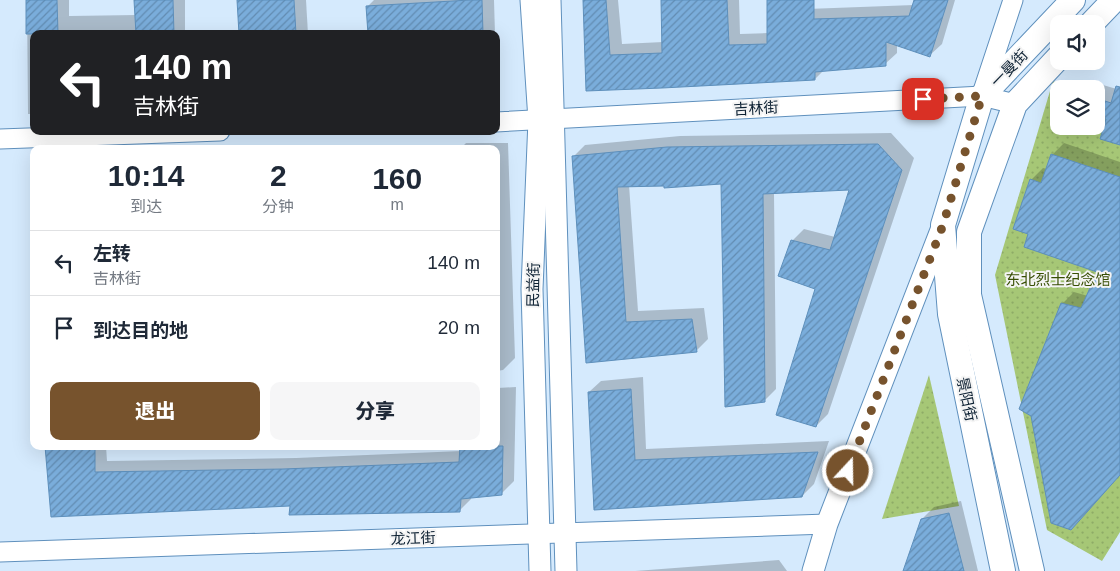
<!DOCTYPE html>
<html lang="zh">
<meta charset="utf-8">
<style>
:root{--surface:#fff;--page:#f6f6f7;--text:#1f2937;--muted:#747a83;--line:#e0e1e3;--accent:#77532d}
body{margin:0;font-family:Helvetica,"Noto Sans SC",sans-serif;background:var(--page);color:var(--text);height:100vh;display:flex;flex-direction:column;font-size:19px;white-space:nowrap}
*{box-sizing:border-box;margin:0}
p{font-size:16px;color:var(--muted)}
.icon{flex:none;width:28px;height:28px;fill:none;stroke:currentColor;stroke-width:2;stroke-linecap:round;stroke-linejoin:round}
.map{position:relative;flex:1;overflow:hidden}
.sheet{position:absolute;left:30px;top:145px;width:470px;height:305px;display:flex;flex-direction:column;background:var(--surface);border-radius:10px;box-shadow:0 5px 20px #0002}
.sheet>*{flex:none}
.top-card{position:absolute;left:30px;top:30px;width:470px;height:105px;border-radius:10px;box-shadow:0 5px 20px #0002;background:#202124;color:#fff;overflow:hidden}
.buttons{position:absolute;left:1050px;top:15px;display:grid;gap:10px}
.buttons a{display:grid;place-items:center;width:55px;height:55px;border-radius:10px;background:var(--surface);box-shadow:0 5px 20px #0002;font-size:25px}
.pin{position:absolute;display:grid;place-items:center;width:42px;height:42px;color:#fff;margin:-21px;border-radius:10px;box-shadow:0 2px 8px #0006}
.me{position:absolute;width:55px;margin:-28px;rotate:21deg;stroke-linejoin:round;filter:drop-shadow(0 0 4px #0008)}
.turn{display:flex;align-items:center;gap:18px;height:105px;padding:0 20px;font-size:22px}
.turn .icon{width:65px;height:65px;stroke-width:2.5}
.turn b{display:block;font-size:35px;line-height:42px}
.eta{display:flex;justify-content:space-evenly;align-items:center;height:85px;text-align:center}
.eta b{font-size:30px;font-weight:800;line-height:35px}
.action{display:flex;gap:10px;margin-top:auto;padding:10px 20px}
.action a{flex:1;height:58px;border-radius:10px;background:var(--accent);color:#fff;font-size:20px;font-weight:800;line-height:58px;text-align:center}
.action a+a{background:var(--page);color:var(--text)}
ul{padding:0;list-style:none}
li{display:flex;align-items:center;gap:15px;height:65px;padding:0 20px;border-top:1px solid var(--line)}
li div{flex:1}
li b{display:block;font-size:19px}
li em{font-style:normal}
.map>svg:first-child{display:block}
</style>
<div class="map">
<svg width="1120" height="571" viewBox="0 0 1120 571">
<defs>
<pattern id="grass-dots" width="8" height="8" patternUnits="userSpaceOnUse" patternTransform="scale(1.25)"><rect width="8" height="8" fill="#a6c776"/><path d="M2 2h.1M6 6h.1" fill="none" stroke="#8eab67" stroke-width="1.8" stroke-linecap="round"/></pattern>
<pattern id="building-hatch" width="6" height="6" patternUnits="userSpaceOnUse" patternTransform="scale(1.25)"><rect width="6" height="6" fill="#7aaddb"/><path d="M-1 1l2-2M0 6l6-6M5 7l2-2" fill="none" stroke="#628cb2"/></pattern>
</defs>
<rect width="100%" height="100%" fill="#d5eafd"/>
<!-- grass -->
<g fill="url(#grass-dots)">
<path d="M 1053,81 L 1069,89 L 1059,89 L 1059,126 L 1096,126 L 1096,103 L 1120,115 L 1120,532 L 1102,561 L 1047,530 L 995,275 Z"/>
<path d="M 929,375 L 959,506 L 882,519 Z"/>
</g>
<!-- shadow -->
<g fill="#0003">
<path d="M 27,0 L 69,0 L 69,16 L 136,15 L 135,0 L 185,0 L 185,34 L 34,34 L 34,114 L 28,114 Z"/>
<path d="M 239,0 L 306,0 L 308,34 L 240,34 Z"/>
<path d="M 374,0 L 494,0 L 495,34 L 349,34 L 369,31 L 367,7 Z"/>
<path d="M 584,0 L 618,0 L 622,44 L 663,42 L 663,0 L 739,0 L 740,34 L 768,33 L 780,10 L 914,5 L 916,0 L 955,0 L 942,44 L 930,55 L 897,44 L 897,53 L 885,64 L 824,70 L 815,79 L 588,89 Z"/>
<path d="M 1086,80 L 1120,90 L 1120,144 L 1108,118 L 1096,115 L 1096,89 L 1078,89 Z"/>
<path d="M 891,133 L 914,158 L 828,414 L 816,426 L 816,288 L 792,241 L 804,229 L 835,237 L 850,189 L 774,193 L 776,389 L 764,401 L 722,183 L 629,185 L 638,311 L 704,308 L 708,339 L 697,350 L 587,361 L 573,157 L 585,145 L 680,136 Z"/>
<path d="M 466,143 L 508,143 L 515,358 L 503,370 L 497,371 L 498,388 L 516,387 L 514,481 L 502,493 L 471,496 L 471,499 L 459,511 L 291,505 L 52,516 L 47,446 L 106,446 L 107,461 L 296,458 L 461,451 L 496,446 L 496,149 L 397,149 L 463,146 Z"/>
<path d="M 1064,143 L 1120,162 L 1120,474 L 1062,304 L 1074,292 L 1088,296 L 1099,271 L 1030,233 L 1031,180 L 1043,168 L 1047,169 L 1052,155 Z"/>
<path d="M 643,377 L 646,449 L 829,441 L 814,484 L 802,496 L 596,509 L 589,392 L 601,381 Z"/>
<path d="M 961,501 L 978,571 L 904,571 L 922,519 L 934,507 Z"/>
<path d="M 779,560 L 787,571 L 635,571 Z"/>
</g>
<!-- building -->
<g fill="url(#building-hatch)" stroke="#5d8fbb">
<path d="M 26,0 L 57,0 L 58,34 L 26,34 Z"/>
<path d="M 134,0 L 173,0 L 174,34 L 136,34 Z"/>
<path d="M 237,0 L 294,0 L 296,34 L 239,34 Z"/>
<path d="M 470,0 L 482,0 L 483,34 L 368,34 L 366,6 Z"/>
<path d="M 583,0 L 606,0 L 610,55 L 662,53 L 661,0 L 727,0 L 729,45 L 767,44 L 767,0 L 814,0 L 814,19 L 909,16 L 914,0 L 948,0 L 930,57 L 886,42 L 886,66 L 815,72 L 815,80 L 662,88 L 586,91 Z"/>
<path d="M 1116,86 L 1120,87 L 1120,145 L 1100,139 L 1106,119 L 1096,116 L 1096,98 L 1111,103 Z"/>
<path d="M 878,144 L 902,170 L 816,427 L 776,415 L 815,289 L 778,276 L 791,240 L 830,250 L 849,190 L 763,194 L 765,402 L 725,407 L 721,184 L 664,188 L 664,186 L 617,187 L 626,322 L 692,319 L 697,352 L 586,363 L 572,156 L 667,147 Z"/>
<path d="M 1051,154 L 1120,177 L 1120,475 L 1071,530 L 1051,523 L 1031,416 L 1019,409 L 1061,303 L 1081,308 L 1097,272 L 1024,247 L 1028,234 L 1013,229 L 1030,179 L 1041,183 Z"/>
<path d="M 631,389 L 635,460 L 818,452 L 802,497 L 594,510 L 588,392 Z"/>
<path d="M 45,446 L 95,446 L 95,472 L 283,469 L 459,462 L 460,446 L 503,446 L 502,495 L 461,499 L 460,512 L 289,515 L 290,506 L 51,517 Z"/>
<path d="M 949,513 L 964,571 L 903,571 L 921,519 Z"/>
</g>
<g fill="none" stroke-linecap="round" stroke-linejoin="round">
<defs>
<g id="tertiary">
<path d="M 982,94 L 1013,0"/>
<path d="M 496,122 L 982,96 L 1015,104"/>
<path d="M 0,139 L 220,131"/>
<path d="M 0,552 L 827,524"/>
</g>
<g id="secondary">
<path d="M 531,0 L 539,120 L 532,289 L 540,571"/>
<path d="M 550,0 L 566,571"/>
<path d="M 813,571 L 827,524 L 943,225"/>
</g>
<g id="primary">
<path d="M 1091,24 L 1114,0"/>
<path d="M 1003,571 L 950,314 L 943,225 L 982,96 L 1073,0"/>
<path d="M 1032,571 L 969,295 L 969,232 L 1015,104 L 1059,57"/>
</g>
</defs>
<!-- tertiary casing -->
<use href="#tertiary" stroke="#5f90bd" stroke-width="21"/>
<!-- secondary casing -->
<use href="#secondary" stroke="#5f90bd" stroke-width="23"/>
<!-- primary casing -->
<use href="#primary" stroke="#5f90bd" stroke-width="26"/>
<!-- tertiary -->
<use href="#tertiary" stroke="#fff" stroke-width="19"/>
<!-- secondary -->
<use href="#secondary" stroke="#fff" stroke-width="21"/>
<!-- primary -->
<use href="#primary" stroke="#fff" stroke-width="24"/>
</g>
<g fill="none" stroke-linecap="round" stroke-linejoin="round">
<!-- route -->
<path stroke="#77532d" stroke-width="9" stroke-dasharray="0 16.2" d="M 848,471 L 943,225 L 982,96 L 923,99"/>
</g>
<g text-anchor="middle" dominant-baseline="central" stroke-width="4" stroke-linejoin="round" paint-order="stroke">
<!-- street labels -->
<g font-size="15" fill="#0d2133" stroke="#f4f4f4">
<text transform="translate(1009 68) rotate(-46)">一曼街</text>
<text transform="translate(756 108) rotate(-3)">吉林街</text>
<text transform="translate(533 285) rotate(-89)">民益街</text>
<text transform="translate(967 399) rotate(78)">景阳街</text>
<text transform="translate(413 538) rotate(-2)">龙江街</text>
</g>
<!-- park labels -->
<g font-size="15" fill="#384f04" stroke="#f4f4f4">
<text x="1058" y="279">东北烈士纪念馆</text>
</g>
</g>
</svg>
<div class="buttons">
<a><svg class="icon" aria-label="sound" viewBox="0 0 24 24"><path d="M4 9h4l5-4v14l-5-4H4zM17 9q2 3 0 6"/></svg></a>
<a><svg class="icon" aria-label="layers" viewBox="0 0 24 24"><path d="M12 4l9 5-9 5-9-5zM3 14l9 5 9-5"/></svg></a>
</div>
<div class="pin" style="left:923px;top:99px;background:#d93025"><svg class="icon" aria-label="arrive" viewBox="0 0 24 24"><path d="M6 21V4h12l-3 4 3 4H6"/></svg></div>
<svg class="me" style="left:848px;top:471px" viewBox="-20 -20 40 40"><circle r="17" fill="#77532d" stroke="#fff" stroke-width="3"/><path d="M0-11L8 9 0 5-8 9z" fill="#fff"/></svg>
<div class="top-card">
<div class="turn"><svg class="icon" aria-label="left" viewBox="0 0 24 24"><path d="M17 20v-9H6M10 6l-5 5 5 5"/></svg><div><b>140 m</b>吉林街</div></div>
</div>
<section class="sheet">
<div class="eta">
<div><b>10:14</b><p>到达</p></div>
<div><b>2</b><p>分钟</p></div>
<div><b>160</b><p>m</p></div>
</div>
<ul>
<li><svg class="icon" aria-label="left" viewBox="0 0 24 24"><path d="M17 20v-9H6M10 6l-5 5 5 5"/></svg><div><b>左转</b><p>吉林街</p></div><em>140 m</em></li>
<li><svg class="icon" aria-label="arrive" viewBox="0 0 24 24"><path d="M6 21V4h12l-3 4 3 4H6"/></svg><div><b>到达目的地</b></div><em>20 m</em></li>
</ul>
<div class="action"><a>退出</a><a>分享</a></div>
</section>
</div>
